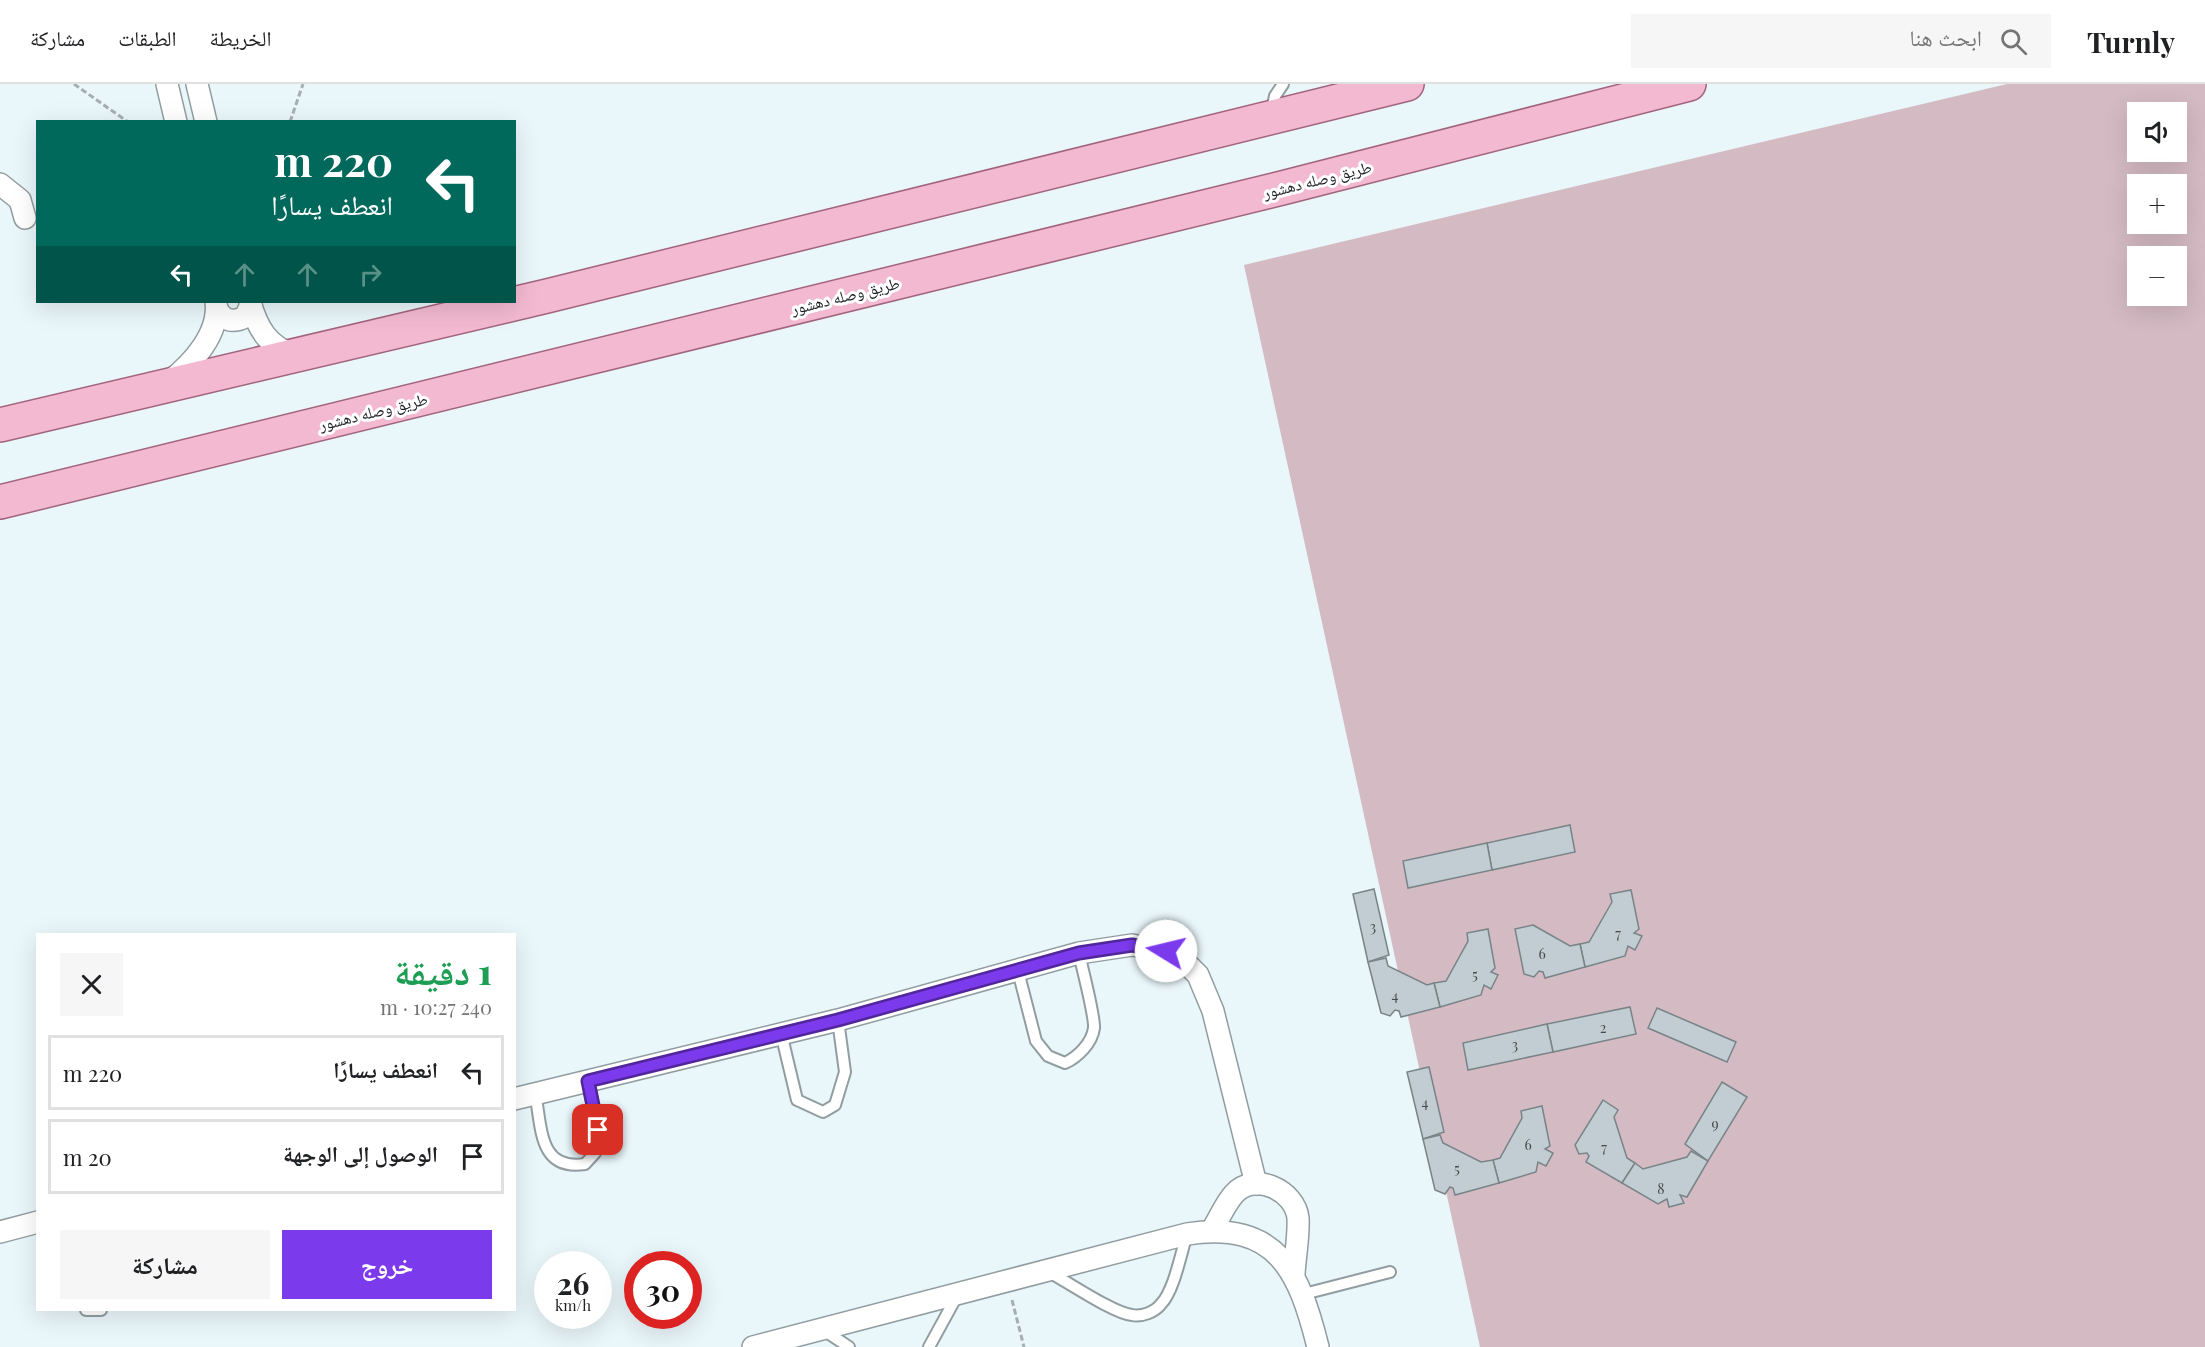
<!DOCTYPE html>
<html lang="ar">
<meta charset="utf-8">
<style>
:root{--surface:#fff;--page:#f6f6f6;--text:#202124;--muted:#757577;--line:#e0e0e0;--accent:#7c3aed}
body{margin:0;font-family:"Playfair Display","Noto Naskh Arabic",serif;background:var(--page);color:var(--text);direction:rtl;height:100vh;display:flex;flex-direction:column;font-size:22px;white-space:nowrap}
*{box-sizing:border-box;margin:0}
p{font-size:20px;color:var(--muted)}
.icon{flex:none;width:33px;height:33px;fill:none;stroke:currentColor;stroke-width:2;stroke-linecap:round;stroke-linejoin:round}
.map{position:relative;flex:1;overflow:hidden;direction:ltr}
.panel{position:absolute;left:36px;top:849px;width:480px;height:378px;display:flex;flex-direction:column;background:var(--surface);border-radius:0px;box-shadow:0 6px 24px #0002;direction:rtl}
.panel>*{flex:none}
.guide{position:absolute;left:36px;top:36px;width:480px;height:183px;border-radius:0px;box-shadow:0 6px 24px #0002;direction:rtl;background:#00695c;color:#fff;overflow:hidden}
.controls{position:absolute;left:2127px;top:18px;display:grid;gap:12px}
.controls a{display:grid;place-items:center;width:60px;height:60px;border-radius:0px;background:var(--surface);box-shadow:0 6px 24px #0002;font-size:30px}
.speed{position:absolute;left:534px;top:1167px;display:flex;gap:12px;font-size:30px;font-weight:700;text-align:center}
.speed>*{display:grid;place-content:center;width:78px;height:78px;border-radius:50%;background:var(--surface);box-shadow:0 6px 24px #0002;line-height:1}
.speed small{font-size:15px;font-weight:400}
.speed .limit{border:9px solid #d22;background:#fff;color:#111}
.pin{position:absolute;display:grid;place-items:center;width:51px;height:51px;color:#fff;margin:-26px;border-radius:12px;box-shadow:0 3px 9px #0006}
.me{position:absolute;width:66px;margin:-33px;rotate:279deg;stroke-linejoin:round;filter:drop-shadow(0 0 4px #0008)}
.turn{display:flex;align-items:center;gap:21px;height:126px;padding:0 24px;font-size:27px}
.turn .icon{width:78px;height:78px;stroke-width:2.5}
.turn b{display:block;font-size:42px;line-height:51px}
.lanes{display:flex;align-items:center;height:57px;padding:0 24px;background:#0003;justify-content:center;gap:30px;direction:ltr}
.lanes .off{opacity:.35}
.round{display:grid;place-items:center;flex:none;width:63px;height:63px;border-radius:0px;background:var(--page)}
.overview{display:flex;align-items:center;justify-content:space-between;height:102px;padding:0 24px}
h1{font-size:36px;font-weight:800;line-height:45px;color:#1e9e55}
.cta{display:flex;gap:12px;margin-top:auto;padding:12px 24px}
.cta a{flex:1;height:69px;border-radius:0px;background:var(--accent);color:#fff;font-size:24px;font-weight:800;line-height:69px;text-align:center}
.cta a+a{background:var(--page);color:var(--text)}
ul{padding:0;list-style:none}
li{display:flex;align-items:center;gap:18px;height:75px;margin:0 12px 9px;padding:0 12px;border:3px solid var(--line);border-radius:0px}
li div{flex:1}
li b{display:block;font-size:22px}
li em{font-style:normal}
header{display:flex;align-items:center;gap:36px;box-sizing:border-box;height:84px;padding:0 30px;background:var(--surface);border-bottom:2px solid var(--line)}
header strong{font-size:28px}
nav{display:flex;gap:33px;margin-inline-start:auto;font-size:21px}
.search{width:420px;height:54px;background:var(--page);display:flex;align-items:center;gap:15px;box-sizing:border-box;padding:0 21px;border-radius:0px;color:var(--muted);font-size:22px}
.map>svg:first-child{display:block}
</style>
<header>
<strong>Turnly</strong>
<div class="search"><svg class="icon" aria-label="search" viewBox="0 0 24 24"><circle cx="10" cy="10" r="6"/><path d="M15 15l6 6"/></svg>ابحث هنا</div>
<nav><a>الخريطة</a><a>الطبقات</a><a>مشاركة</a></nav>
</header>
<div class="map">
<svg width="2205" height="1263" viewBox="0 0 2205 1263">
<rect width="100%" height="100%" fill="#e9f6fa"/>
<!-- green -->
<path fill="#d4bac3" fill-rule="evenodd" d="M 2007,0 L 2205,0 L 2205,1263 L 1480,1263 L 1244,181 ZM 2138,28 L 2176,28 L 2176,68 L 2138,68 ZM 2138,100 L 2176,100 L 2176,140 L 2138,140 ZM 2138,172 L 2176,172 L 2176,212 L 2138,212 Z"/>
<!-- building -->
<g fill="#c1cdd2" stroke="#788488" stroke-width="1.5">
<path d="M 1570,741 L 1575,768 L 1492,786 L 1487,759 Z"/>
<path d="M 1487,759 L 1492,786 L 1408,804 L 1403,777 Z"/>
<path d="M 1374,805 L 1389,871 L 1368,878 L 1353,810 Z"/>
<path d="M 1631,806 L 1639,845 L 1634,849 L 1642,852 L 1635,866 L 1628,862 L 1625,872 L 1585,883 L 1580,860 L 1589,858 L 1612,818 L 1610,810 Z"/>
<path d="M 1533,841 L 1570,862 L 1580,860 L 1585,883 L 1545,894 L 1543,888 L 1539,887 L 1534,893 L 1524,890 L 1515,845 Z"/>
<path d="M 1488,845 L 1495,884 L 1491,888 L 1498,891 L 1491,905 L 1484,901 L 1481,911 L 1440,923 L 1434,899 L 1446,897 L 1468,857 L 1467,849 Z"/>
<path d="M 1386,874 L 1388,882 L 1427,901 L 1434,899 L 1440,923 L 1401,933 L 1399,927 L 1395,926 L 1390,932 L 1381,929 L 1368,878 Z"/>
<path d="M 1630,923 L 1636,950 L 1553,968 L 1547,940 Z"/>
<path d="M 1657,924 L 1736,958 L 1727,978 L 1648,944 Z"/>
<path d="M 1547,940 L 1553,968 L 1468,986 L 1463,959 Z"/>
<path d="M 1429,983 L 1444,1048 L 1423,1055 L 1407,988 Z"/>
<path d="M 1722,998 L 1747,1013 L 1708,1077 L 1685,1060 Z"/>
<path d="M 1603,1016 L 1618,1026 L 1614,1033 L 1627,1074 L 1635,1079 L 1622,1099 L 1586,1078 L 1589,1072 L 1587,1069 L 1579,1070 L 1575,1061 Z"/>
<path d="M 1542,1022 L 1550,1062 L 1545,1065 L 1553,1069 L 1546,1082 L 1538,1078 L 1536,1088 L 1499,1099 L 1493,1076 L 1500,1074 L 1522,1034 L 1521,1027 Z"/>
<path d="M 1440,1051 L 1443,1059 L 1481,1078 L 1493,1076 L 1499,1099 L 1455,1111 L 1453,1104 L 1450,1103 L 1445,1110 L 1435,1106 L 1423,1055 Z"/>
<path d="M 1691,1067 L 1708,1077 L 1687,1113 L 1680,1111 L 1684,1119 L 1669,1123 L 1667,1115 L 1658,1120 L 1622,1099 L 1635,1079 L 1643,1085 L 1687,1073 Z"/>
</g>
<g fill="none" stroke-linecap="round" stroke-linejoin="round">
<defs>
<g id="lane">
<path d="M 1271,30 L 1275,12 L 1283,0"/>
<path d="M 1018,887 L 1036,957 L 1048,972 L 1065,979 C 1078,973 1092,959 1094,944 C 1095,932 1082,884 1079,869"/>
<path d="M 781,949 L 797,1016 L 823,1028 L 835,1021 L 845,988 L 838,936"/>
<path d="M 535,1009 C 542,1043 538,1087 585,1080 L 595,1069 L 598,1046 L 588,997"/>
<path d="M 1049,1188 C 1068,1198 1113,1229 1132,1231 C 1142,1233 1155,1228 1161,1220 C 1174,1207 1181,1169 1187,1150"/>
<path d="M 1304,1210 L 1390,1188"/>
<path d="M 86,1226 L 101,1226"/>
<path d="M 822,1245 L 849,1263"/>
<path d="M 929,1263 L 958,1210"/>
</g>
<g id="street">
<path d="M 167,0 L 176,38"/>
<path d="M 197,0 L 206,38"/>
<path d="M 0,100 L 20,116 L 25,134"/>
<path d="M 250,218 C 257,243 268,264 296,271"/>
<path d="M 217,225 C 223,237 233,239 245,233 L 251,221"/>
<path d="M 170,297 C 193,279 220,249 216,218"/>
<path d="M 514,1015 L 838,936 L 1079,869 L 1132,861 L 1166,867 L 1183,876 L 1198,891 L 1213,927 L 1256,1100"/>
<path d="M 1212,1146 C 1219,1135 1225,1120 1234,1110 C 1254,1087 1295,1106 1298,1134 C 1299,1152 1295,1172 1294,1190"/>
<path d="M 0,1148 L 38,1138"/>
<path d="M 753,1263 L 1187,1150 C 1277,1136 1299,1187 1318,1263"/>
</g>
<g id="primary">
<path d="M 0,341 L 547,212 L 1407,0"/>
<path d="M 0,418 L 1286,103 L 1689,0"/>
</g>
</defs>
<!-- lane casing -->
<use href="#lane" stroke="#919da1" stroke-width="14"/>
<!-- street casing -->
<use href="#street" stroke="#919da1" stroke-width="24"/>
<!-- primary casing -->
<use href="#primary" stroke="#a2647d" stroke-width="36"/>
<!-- path -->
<g stroke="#a5afb2" stroke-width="3" stroke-dasharray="6 3" stroke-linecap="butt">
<path d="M 74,0 L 128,38"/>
<path d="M 290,38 L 303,0"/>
<path d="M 1012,1216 L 1024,1263"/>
</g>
<!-- lane -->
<use href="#lane" stroke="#fff" stroke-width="10"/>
<!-- street -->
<use href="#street" stroke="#fff" stroke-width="21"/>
<!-- primary -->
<use href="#primary" stroke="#f3b9d0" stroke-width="33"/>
</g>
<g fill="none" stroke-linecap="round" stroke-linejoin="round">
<defs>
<path id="route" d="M 598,1046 L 588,997 L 838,936 L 1079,869 L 1132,861 L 1166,867"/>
</defs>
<!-- route casing -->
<use href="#route" stroke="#51269a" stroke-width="15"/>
<!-- route -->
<use href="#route" stroke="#7c3aed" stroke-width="10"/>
</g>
<g text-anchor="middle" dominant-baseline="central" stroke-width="6" stroke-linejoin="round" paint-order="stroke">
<!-- number labels -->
<g font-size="14" fill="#43494c">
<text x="1373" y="842">3</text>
<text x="1618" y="849">7</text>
<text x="1542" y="869">6</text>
<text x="1475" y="890">5</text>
<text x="1395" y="911">4</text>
<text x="1603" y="943">2</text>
<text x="1515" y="960">3</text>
<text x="1425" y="1018">4</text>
<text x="1715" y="1039">9</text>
<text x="1528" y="1060">6</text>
<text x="1604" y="1063">7</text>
<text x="1457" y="1084">5</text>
<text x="1661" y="1104">8</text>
</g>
<!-- street labels -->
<g font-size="16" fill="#191d1f" stroke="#fff">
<text transform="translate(1317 95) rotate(-14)">طريق وصله دهشور</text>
<text transform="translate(845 211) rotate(-14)">طريق وصله دهشور</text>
<text transform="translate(373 327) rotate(-14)">طريق وصله دهشور</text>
</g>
</g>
</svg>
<div class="controls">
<a><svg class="icon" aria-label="sound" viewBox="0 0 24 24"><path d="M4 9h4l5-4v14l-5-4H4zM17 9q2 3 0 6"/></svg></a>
<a>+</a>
<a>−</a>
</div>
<div class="speed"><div>26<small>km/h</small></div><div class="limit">30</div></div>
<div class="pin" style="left:598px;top:1046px;background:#d93025"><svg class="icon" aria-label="arrive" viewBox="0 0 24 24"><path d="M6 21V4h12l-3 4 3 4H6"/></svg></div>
<svg class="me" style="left:1166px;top:867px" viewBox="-20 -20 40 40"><circle r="19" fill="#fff"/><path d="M0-13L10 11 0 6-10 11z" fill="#7c3aed"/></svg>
<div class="guide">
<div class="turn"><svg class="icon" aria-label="left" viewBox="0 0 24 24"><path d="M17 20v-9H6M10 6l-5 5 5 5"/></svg><div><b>220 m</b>انعطف يسارًا</div></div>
<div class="lanes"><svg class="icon" aria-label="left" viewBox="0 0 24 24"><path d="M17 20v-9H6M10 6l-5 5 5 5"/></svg><svg class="icon off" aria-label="ahead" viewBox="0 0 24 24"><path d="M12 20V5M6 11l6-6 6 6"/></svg><svg class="icon off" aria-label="ahead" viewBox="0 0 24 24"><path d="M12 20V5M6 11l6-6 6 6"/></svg><svg class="icon off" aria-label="right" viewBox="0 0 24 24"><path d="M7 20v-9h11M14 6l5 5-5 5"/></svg></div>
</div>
<section class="panel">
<div class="overview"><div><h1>1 دقيقة</h1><p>240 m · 10:27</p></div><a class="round"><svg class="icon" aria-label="close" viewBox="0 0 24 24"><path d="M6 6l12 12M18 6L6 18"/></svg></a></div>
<ul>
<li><svg class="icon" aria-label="left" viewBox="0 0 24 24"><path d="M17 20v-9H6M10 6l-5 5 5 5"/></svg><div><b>انعطف يسارًا</b></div><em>220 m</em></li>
<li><svg class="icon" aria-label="arrive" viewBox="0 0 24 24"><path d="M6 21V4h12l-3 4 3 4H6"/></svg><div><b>الوصول إلى الوجهة</b></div><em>20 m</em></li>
</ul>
<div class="cta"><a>خروج</a><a>مشاركة</a></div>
</section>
</div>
